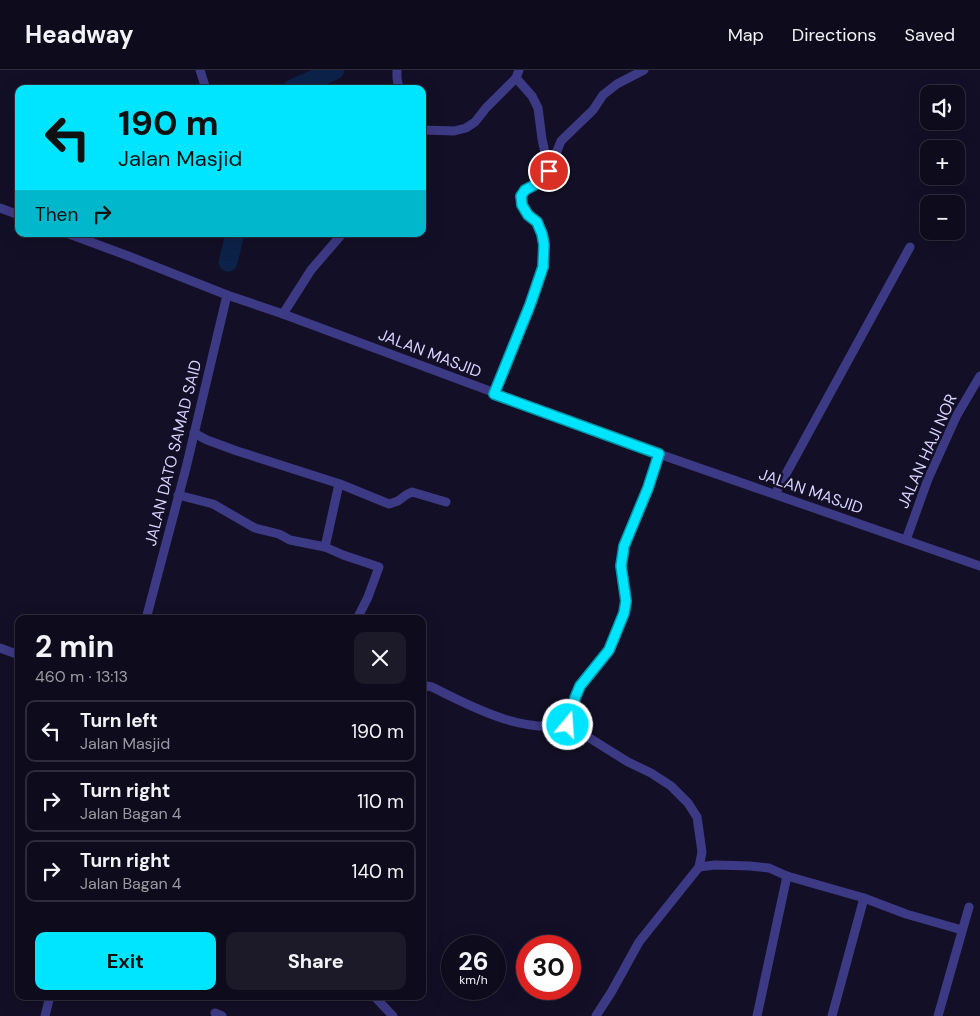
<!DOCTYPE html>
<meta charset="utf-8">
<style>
:root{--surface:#0e0b1c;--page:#1c1929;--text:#f1f3f6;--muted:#9b9ba3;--line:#2e2b3b;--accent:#00e5ff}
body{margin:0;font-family:"DM Sans",sans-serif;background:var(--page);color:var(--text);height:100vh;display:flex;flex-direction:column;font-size:19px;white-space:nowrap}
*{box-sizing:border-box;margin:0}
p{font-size:16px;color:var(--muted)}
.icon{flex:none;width:28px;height:28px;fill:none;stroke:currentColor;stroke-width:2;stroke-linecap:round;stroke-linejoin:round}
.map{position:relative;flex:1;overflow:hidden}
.sheet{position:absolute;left:15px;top:545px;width:411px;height:385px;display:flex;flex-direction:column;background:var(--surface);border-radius:10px;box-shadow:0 5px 20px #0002,0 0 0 1px var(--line)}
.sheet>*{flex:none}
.guide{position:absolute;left:15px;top:15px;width:411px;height:152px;border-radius:10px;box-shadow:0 5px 20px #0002,0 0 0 1px var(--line);background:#00e5ff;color:#111;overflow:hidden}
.tools{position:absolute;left:920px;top:15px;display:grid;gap:10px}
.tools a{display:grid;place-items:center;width:45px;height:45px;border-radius:10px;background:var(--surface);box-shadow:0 5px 20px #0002,0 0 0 1px var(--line);font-size:25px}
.speed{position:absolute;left:441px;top:865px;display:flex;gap:10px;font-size:25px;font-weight:700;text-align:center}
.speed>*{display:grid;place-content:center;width:65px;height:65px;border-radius:50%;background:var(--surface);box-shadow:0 5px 20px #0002,0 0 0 1px var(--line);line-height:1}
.speed small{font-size:12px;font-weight:400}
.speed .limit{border:8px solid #d22;background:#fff;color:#111}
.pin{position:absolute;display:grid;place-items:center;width:42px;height:42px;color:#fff;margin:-21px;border:2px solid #fff;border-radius:50%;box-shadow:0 1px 5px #0007}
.me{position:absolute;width:55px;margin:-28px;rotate:18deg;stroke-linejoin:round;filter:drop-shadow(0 0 4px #0008)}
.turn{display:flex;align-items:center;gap:18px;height:105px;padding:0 20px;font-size:22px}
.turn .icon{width:65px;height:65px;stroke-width:2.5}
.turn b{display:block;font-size:35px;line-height:42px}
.then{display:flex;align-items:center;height:48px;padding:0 20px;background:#0003;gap:10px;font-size:19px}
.round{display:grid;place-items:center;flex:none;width:52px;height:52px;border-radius:10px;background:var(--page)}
.summary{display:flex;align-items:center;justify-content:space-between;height:85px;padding:0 20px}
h1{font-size:30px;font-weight:700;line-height:38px}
.action{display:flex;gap:10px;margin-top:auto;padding:10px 20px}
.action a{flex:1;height:58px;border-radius:10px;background:var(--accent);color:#111;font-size:20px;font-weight:700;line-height:58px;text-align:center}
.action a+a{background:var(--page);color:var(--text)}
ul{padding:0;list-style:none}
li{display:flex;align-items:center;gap:15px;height:62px;margin:0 10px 8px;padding:0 10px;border:2px solid var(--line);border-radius:10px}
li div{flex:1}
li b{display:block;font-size:19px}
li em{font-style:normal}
header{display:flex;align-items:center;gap:30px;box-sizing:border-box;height:70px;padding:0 25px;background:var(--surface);border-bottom:1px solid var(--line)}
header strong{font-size:24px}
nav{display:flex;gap:28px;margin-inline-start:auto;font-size:18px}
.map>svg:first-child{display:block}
</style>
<header>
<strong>Headway</strong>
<nav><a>Map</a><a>Directions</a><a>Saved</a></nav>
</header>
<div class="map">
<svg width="980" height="946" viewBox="0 0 980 946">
<rect width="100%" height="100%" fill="#130f26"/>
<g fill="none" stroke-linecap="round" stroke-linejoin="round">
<!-- river -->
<g stroke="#0c2248" stroke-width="19">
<path d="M 292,19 L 335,0"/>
<path d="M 228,192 L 235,164"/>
</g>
<!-- minor -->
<g stroke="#3d3a85" stroke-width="9">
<path d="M 200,0 L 206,19"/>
<path d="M 397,0 L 397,8 L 399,19"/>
<path d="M 516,8 L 532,26 L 538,38 L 542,69 L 549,101"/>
<path d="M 422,60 L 454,61 L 466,58 L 475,52 L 486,38 L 516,8 L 519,0"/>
<path d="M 0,138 L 19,145"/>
<path d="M 69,164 L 131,187 L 227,225 L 283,244 L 659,384 L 980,496"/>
<path d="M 283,244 L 311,200 L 342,164"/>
<path d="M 494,324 L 531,235 L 543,197 L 544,175 L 542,164 L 537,153 L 527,145 L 522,135 L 521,126 L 525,120 L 540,112 L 545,107 L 549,101 L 561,71 L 593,40 L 603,25 L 617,14 L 644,0"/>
<path d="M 194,363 L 207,370 L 237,381 L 340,414 L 389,434 L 398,431 L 406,425 L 412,422 L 446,432"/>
<path d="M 775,424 L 910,177"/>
<path d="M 178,425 L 213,434 L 255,458 L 279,464 L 290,470 L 325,477 L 343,485 L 379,497 L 368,527 L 357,549"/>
<path d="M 906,470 L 928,409 L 957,345 L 980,306"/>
<path d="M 325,477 L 339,414"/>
<path d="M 146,549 L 186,398 L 227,225"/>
<path d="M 0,578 L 19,585"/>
<path d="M 422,615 L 432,617 C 471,637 530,668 575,652"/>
<path d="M 699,797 L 715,795 L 750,796 L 769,798 L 787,806 L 864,828 L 906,844 L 962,860"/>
<path d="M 374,926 L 393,946"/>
<path d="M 215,943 L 222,946"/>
<path d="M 45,946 L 50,926"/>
<path d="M 596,946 L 612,921 L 639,872 L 699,797 L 702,782 L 697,747 L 688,733 L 671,716 L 651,703 L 628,692 L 588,667 L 575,652 L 573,641 L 575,627 L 581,616 L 609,580 L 625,543 L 627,531 L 621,497 L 624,476 L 647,418 L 659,384"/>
<path d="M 757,946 L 787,806"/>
<path d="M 832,946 L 864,828"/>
<path d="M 938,946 L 969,837"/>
</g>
</g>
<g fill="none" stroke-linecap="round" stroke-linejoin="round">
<defs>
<path id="route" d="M 549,101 L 545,107 L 540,112 L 525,120 L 521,126 L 522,135 L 528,145 L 537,152 L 542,164 L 544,175 L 543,197 L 530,235 L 494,324 L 659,384 L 648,418 L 624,476 L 621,496 L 626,531 L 624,543 L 609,580 L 580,616 L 575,628 L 573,641 L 575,652 L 568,655"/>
</defs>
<!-- route casing -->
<use href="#route" stroke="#0095a6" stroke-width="12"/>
<!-- route -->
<use href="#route" stroke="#00e5ff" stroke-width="9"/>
</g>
<g text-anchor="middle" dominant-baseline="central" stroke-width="5" stroke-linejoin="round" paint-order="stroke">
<!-- street labels -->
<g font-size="16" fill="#d9d4ff" stroke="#130f26">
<text transform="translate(430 283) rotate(21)">JALAN MASJID</text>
<text transform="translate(927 381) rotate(-66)">JALAN HAJI NOR</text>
<text transform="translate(173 383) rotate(-76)">JALAN DATO SAMAD SAID</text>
<text transform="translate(811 421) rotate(19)">JALAN MASJID</text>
</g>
</g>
</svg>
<div class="tools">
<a><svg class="icon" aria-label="sound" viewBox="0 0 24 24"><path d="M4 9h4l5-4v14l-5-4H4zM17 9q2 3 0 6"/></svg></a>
<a>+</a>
<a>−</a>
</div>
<div class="speed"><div>26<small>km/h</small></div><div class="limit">30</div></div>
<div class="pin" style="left:549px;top:101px;background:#d93025"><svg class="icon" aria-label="arrive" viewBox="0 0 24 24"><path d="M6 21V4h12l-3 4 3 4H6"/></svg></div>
<svg class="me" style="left:568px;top:655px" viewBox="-20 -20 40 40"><circle r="17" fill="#00e5ff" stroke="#fff" stroke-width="3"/><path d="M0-11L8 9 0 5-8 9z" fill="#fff"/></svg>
<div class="guide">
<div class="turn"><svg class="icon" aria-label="left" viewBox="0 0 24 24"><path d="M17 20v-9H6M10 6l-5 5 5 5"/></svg><div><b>190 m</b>Jalan Masjid</div></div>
<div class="then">Then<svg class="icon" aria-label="right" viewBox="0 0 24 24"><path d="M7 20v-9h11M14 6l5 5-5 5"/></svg></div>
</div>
<section class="sheet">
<div class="summary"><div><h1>2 min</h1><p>460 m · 13:13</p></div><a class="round"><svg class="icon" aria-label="close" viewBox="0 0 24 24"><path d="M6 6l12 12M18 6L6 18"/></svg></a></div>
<ul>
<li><svg class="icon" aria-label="left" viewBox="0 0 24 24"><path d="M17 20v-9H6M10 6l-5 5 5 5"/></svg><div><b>Turn left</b><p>Jalan Masjid</p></div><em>190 m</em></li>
<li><svg class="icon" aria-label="right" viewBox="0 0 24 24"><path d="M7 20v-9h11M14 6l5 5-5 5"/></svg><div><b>Turn right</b><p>Jalan Bagan 4</p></div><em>110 m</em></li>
<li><svg class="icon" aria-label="right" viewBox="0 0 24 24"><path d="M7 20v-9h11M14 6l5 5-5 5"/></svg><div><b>Turn right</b><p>Jalan Bagan 4</p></div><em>140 m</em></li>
</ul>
<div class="action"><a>Exit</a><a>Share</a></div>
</section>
</div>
